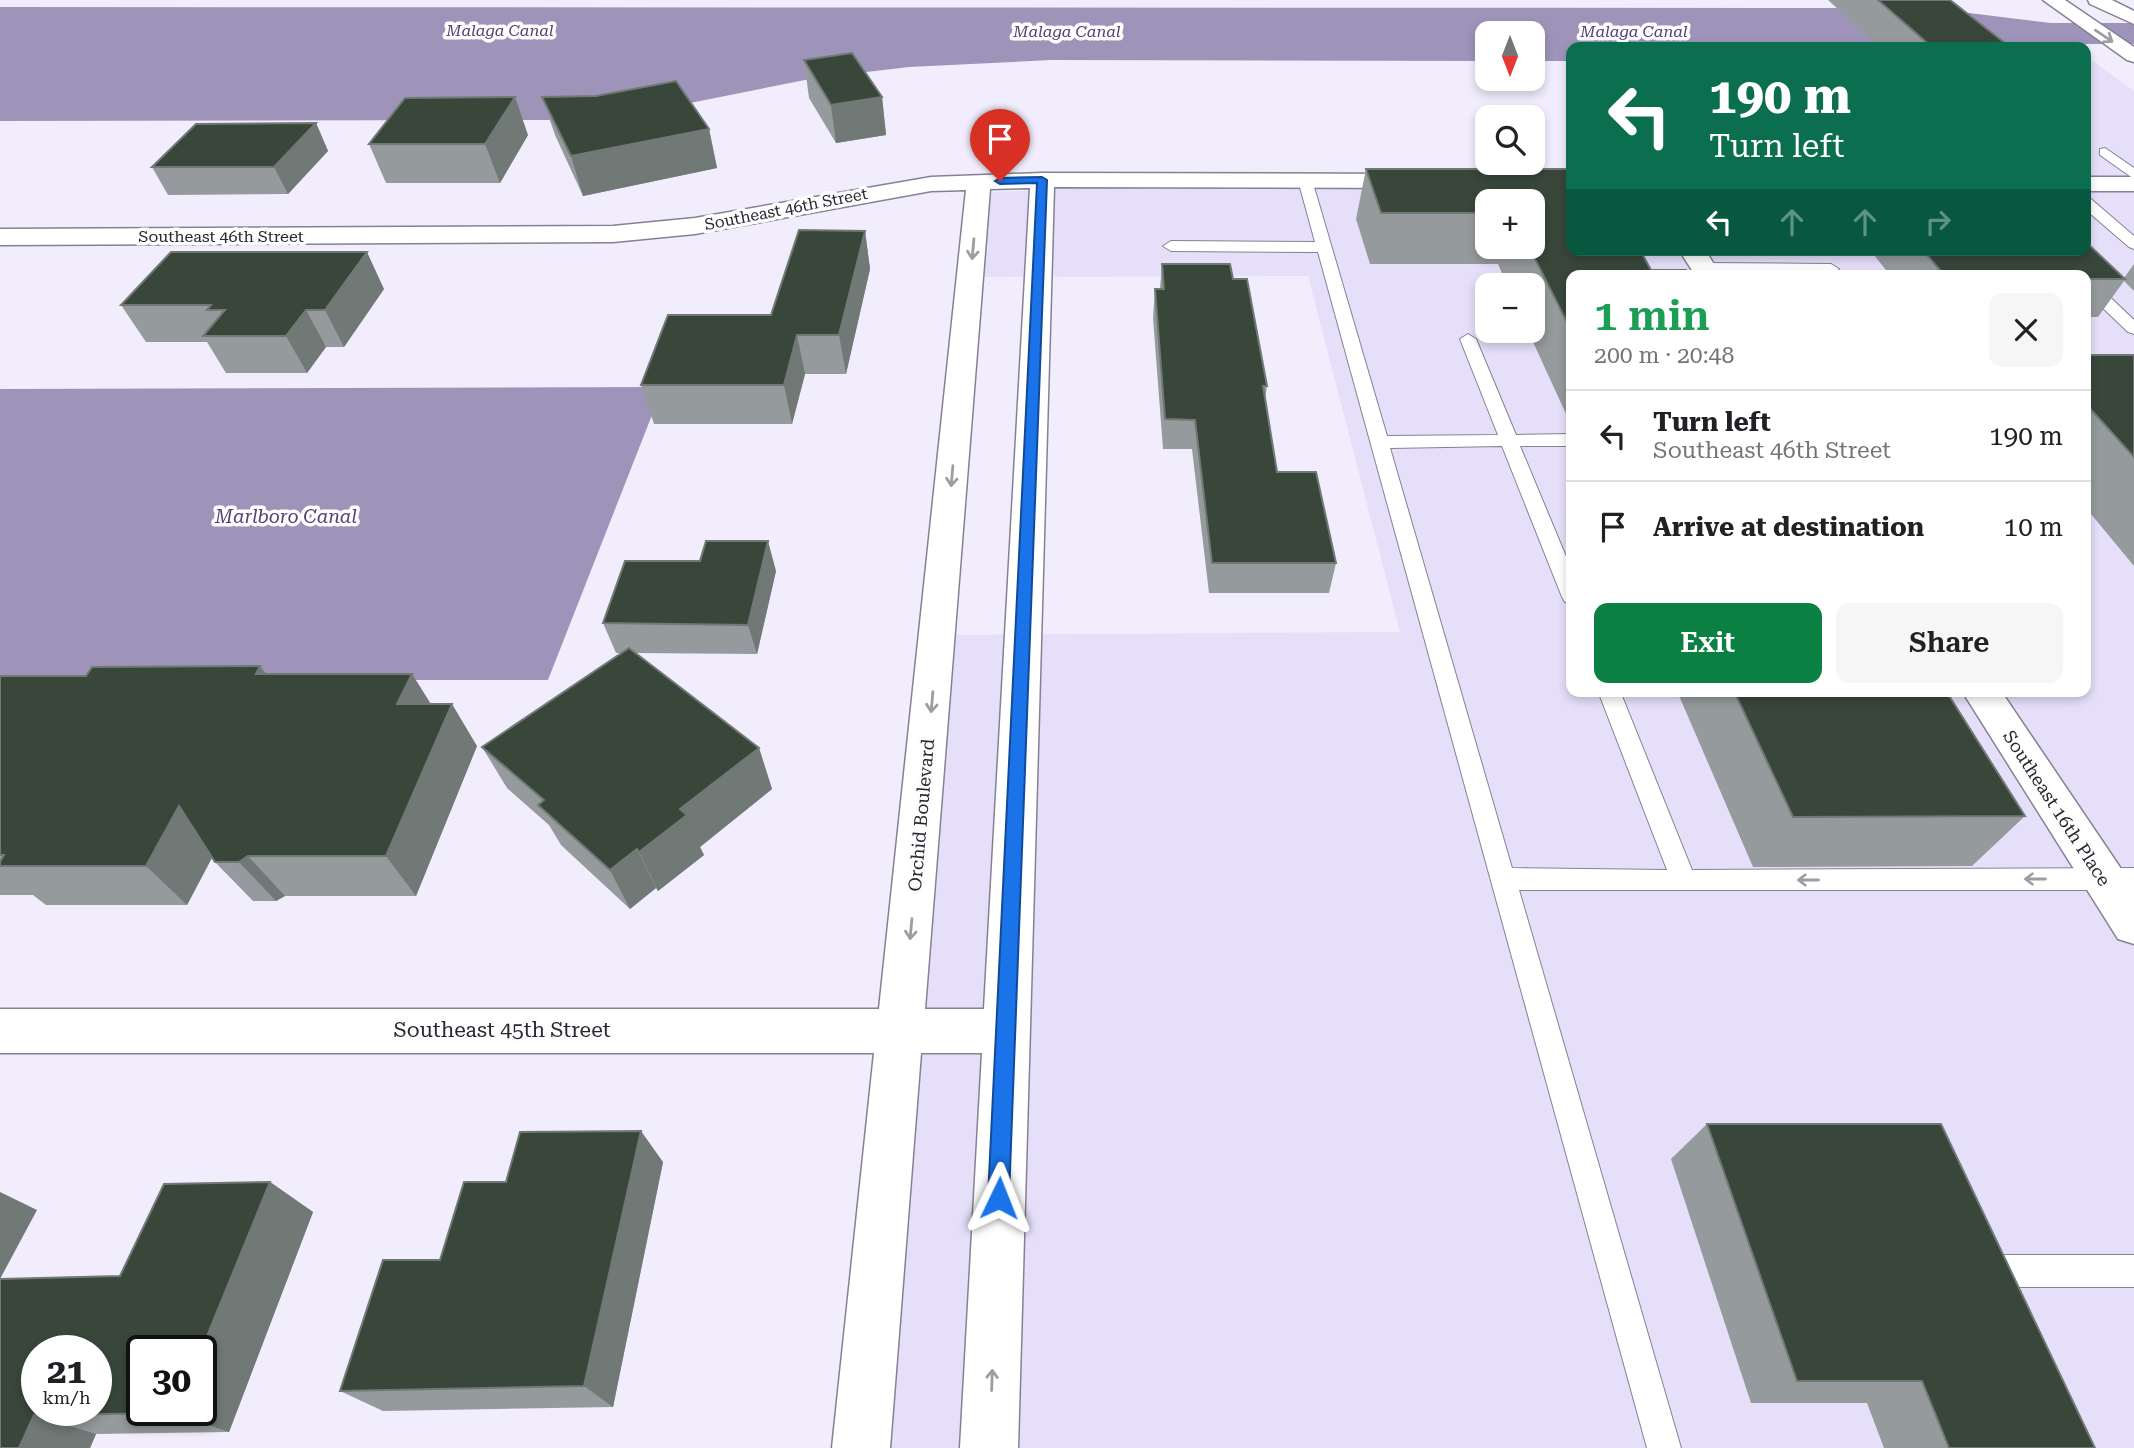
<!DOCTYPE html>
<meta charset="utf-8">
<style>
:root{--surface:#fff;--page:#f6f6f6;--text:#202124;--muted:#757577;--line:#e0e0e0;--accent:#0b8043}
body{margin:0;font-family:"Roboto Serif",serif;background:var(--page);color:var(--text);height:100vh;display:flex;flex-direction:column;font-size:26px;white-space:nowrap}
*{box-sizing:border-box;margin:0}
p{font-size:23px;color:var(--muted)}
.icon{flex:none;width:38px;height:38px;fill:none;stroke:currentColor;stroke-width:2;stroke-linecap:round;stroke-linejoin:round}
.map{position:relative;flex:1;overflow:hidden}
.drawer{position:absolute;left:1566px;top:270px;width:525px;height:427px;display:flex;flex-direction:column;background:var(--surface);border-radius:14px;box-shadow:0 4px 10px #0003}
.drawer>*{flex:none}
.banner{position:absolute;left:1566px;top:42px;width:525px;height:214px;border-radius:14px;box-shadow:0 4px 10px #0003;background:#0b6e4f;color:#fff;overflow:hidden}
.needle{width:46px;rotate:180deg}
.buttons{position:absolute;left:1475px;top:21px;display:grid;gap:14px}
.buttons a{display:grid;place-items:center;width:70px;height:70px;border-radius:14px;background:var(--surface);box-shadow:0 4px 10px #0003;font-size:35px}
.speed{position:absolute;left:21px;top:1335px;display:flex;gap:14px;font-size:35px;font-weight:700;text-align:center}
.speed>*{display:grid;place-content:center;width:91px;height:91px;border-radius:50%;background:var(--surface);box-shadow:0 4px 10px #0003;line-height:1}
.speed small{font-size:18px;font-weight:400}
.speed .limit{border:4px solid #111;border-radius:10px;background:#fff;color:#111}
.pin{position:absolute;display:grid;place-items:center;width:60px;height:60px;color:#fff;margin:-72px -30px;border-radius:50% 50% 50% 0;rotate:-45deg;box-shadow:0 0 7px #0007}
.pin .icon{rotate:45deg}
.me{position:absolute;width:77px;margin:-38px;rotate:2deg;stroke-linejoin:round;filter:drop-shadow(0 0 5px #0008)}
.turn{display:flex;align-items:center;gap:24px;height:147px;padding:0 28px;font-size:32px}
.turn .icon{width:91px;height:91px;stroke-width:2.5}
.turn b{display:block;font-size:49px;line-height:60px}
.lanes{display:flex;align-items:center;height:66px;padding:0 28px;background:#0003;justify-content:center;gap:35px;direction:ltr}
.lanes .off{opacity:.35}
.round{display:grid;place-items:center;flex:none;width:74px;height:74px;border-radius:14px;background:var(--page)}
.head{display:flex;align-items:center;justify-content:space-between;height:119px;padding:0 28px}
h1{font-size:42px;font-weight:600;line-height:52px;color:#1e9e55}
.action{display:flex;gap:14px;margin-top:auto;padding:14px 28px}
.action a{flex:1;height:80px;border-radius:14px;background:var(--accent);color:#fff;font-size:28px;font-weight:600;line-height:80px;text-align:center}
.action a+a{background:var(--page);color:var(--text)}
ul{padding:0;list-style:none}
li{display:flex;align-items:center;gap:21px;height:91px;padding:0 28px;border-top:2px solid var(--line)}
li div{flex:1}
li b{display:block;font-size:26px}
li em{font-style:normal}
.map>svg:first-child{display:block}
</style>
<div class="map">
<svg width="2134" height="1448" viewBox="0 0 2134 1448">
<rect width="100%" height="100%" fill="#f1edfd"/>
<!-- built -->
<path fill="#e6dffa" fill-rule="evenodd" d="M 2086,56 L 2134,91 L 2134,1448 L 871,1448 L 922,635 L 1400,632 L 1308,276 L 976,277 L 974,193 L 1090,188 L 1571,186 L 1572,250 L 2086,250 ZM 1488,201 L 1533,201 L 1533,247 L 1488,247 ZM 1572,275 L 2086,275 L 2086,691 L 1572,691 ZM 1488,285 L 1533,285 L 1533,331 L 1488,331 Z"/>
<!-- water -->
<g fill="#9e94ba">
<path d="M 0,7 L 1929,8 L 2051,23 L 2134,23 L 2134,44 L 2082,44 L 2064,47 L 1572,47 L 1571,61 L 1533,61 L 1533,33 L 1488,33 L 1487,61 L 1051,60 L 909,67 L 815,78 L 675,106 L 552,120 L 0,121 Z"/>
<path d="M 663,387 L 548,680 L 0,680 L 0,389 Z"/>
</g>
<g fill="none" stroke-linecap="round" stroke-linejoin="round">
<defs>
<g id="lane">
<path d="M 2105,148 L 2134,168 L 2134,179 L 2100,155 L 2100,149 Z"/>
<path d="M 1305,176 L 1312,180 L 1387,436 L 1498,435 L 1460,339 L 1468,334 L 1476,339 L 1516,435 L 1572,434 L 1572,446 L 1520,446 L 1572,571 L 1572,604 L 1565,602 L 1562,597 L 1502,446 L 1390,448 L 1512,868 L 1667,870 L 1598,691 L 1620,691 L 1692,870 L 2134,868 L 2134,890 L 1519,890 L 1681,1448 L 1647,1448 L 1318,252 L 1171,251 L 1163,246 L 1171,241 L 1315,242 L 1298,180 Z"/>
<path d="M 2086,198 L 2091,199 L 2134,236 L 2134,249 L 2129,247 L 2086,210 Z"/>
<path d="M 1704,263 L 1831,264 L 1839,269 L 1831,274 L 1699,271 L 1696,268 L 1699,265 Z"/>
<path d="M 2086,278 L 2092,280 L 2134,320 L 2134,334 L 2128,332 L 2086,292 Z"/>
<path d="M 1996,1255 L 2134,1255 L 2134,1287 L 1996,1287 L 1985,1282 L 1980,1271 L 1985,1260 Z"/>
</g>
<g id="street">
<path d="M 1042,173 L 1415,174 L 1423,176 L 1427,181 L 1423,186 L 1415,188 L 1054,187 L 1018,1448 L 960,1448 L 982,1053 L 921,1053 L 890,1448 L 832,1448 L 874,1053 L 0,1053 L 0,1009 L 879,1009 L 966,190 L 931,191 L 695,234 L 613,242 L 0,245 L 0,229 L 613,226 L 695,218 L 931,177 ZM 1030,188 L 984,1009 L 925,1009 L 990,189 Z"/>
<rect x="2086" y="177" width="48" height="14"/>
<path d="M 1679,250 L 1705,250 L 1721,275 L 1695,275 Z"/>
<path d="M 1962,691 L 2001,691 L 2134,888 L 2134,944 L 2118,939 Z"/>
</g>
<g id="primary">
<path d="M 2043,0 L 2065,0 L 2134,47 L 2134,62 L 2127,60 Z"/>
<path d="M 2088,0 L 2112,0 L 2134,11 L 2134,24 L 2090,4 Z"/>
</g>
</defs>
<!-- lane casing -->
<use href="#lane" stroke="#858193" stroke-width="2"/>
<!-- street casing -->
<use href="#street" stroke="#858193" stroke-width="3"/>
<!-- primary casing -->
<use href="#primary" stroke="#858193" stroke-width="3"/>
<!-- lane -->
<use href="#lane" fill="#fff" fill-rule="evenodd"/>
<!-- street -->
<use href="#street" fill="#fff" fill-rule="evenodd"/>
<!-- primary -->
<use href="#primary" fill="#fff" fill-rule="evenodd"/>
</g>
<!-- wall -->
<g fill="#959a9c" fill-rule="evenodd">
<path d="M 1828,0 L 1950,0 L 2010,47 L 1879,47 Z"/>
<path d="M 804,60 L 882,97 L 886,135 L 836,143 L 809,98 Z"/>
<path d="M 542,97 L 709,129 L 717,168 L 583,196 L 555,135 Z"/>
<path d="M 316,123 L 328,151 L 288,194 L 168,195 L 152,167 Z"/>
<path d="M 528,135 L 500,183 L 386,183 L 369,144 Z"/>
<path d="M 1366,169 L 1572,169 L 1651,270 L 1572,275 L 1572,427 L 1528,331 L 1533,331 L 1533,285 L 1507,285 L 1498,264 L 1370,264 L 1356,219 ZM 1488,201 L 1533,201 L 1533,247 L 1488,247 Z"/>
<path d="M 865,231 L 870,269 L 846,374 L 805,374 L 792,424 L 654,424 L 641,385 L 771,315 Z"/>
<path d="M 1870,250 L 2086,250 L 2124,278 L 2134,264 L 2134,291 L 2124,281 L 2098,317 L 2086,317 L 2086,275 L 1890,275 Z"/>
<path d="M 1162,264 L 1233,279 L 1267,386 L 1265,399 L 1277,472 L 1336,563 L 1329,593 L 1209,593 L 1192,449 L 1163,449 L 1153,318 L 1155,289 L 1160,289 Z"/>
<path d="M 384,289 L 344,347 L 326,347 L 307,373 L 226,373 L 207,342 L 146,342 L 121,305 Z"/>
<path d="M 2086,355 L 2134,355 L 2134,566 L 2086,508 Z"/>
<path d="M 776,571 L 757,654 L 636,653 L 759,748 L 772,789 L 700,847 L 704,855 L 658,891 L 656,888 L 630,909 L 561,845 L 549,825 L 507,788 L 482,747 L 622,653 L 616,653 L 603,623 Z"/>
<path d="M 266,674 L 412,674 L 431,704 L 477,746 L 416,896 L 285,896 L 276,901 L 253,901 L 215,862 L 212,858 L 187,905 L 46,905 L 33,895 L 0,895 L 0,676 Z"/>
<path d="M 1677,691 L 1946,691 L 2025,816 L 1972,866 L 1753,867 Z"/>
<path d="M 1707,1124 L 2095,1448 L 1884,1448 L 1867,1403 L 1751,1403 L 1671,1159 Z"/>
<path d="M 663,1162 L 613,1407 L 383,1411 L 340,1391 L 440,1260 L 506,1182 Z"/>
<path d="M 270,1182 L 313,1212 L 229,1432 L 96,1434 L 90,1448 L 0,1448 L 120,1276 Z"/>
</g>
<!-- shaded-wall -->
<g fill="#707975">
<path d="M 515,97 L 528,135 L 500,183 L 485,144 Z"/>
<path d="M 882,97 L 886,135 L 836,143 L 831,105 Z"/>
<path d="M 316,123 L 328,151 L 288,194 L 274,167 Z"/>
<path d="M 709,129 L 717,168 L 583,196 L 571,156 Z"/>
<path d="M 865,231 L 870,269 L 846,374 L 839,335 Z"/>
<path d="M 367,252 L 384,289 L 344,347 L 325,310 Z"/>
<path d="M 306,310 L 326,347 L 307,373 L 286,336 Z"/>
<path d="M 797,335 L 805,374 L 792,424 L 784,385 Z"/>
<path d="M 768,541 L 776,571 L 757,654 L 748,625 Z"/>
<path d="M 260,666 L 292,708 L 256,674 Z"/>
<path d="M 412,674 L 438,716 L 397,704 Z"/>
<path d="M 452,704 L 477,746 L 416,896 L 386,856 Z"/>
<path d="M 759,748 L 772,789 L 700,847 L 704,855 L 658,891 L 639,852 L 680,809 Z"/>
<path d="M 179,806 L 218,846 L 187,905 L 146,866 Z"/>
<path d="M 637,849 L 656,888 L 630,909 L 610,870 Z"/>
<path d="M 248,856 L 285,896 L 276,901 L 239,862 Z"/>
<path d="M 641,1131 L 663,1162 L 613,1407 L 584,1386 Z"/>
<path d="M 270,1182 L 313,1212 L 229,1432 L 175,1413 L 177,1410 L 201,1410 L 201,1351 Z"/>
<path d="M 0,1192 L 37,1210 L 0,1279 Z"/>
<path d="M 34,1415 L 96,1434 L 90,1448 L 19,1448 Z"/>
</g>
<!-- building -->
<g fill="#39473b" stroke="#707975" stroke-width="2" fill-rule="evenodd">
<path d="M 1878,0 L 1950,0 L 2010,47 L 1932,47 Z"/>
<path d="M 852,53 L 882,97 L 831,105 L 804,60 Z"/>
<path d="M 676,81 L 709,129 L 571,156 L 542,97 L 596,96 Z"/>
<path d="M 515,97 L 485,144 L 369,144 L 405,98 Z"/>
<path d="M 316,123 L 274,167 L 152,167 L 196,124 Z"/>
<path d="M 1366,169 L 1572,169 L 1572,250 L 1640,250 L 1651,270 L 1686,270 L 1689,275 L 1572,275 L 1572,332 L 1529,247 L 1533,247 L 1533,201 L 1488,201 L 1488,213 L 1381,213 Z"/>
<path d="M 799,230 L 865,231 L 839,335 L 797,335 L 784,385 L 641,385 L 668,315 L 771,315 Z"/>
<path d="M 2086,242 L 2125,279 L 2086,279 L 2086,275 L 1944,275 L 1923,250 L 2086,250 Z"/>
<path d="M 171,252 L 367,252 L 325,310 L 306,310 L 286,336 L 203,336 L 225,310 L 207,310 L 211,305 L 121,305 Z"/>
<path d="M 1162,264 L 1230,264 L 1233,279 L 1247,279 L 1267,386 L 1263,386 L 1277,472 L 1316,472 L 1336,563 L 1212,563 L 1195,420 L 1165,419 L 1155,289 L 1164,289 Z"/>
<path d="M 2086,355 L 2134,355 L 2134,457 L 2086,404 Z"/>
<path d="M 706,541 L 768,541 L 748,625 L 603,623 L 625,561 L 700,561 Z"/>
<path d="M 629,648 L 759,748 L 680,809 L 687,815 L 639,852 L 637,849 L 610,870 L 538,805 L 544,800 L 482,747 Z"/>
<path d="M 260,666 L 256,674 L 412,674 L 397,704 L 452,704 L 386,856 L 248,856 L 239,862 L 215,862 L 179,806 L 146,866 L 0,866 L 0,862 L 4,855 L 0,855 L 0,676 L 86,676 L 92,667 Z"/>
<path d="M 1734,691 L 1946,691 L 2025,816 L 1793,817 Z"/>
<path d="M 1707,1124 L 1941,1124 L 2095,1448 L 1949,1448 L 1922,1381 L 1797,1381 Z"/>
<path d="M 641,1131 L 584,1386 L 340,1391 L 383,1260 L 440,1260 L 464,1182 L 506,1182 L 520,1132 Z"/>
<path d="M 270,1182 L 201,1351 L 142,1351 L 142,1410 L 177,1410 L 175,1413 L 34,1415 L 19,1448 L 0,1448 L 0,1279 L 120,1276 L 164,1184 ZM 37,1351 L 96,1351 L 96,1410 L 37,1410 Z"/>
</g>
<!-- one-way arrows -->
<defs><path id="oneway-shaft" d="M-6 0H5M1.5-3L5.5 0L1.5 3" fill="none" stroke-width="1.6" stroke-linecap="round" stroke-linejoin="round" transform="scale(1.75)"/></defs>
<g stroke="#9e9da1">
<use href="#oneway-shaft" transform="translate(2104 36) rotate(34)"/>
<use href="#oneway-shaft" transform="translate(973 249) rotate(95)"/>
<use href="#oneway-shaft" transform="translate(952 476) rotate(95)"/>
<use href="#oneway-shaft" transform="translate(932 702) rotate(95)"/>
<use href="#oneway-shaft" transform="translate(2035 879) rotate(180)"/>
<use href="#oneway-shaft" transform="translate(1808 880) rotate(180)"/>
<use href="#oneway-shaft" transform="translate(911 929) rotate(95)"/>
<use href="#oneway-shaft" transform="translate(992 1380) rotate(-88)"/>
</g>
<!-- route -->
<path fill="#1a73e8" stroke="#114b97" stroke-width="2" d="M 1042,177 L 1047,180 L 1009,1198 L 1006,1206 L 999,1209 L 991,1206 L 988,1198 L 1037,183 L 1000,184 L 995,181 L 1000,178 Z"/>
<g text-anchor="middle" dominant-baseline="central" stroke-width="7" stroke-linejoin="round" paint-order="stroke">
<!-- far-water labels -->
<g font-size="16" font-style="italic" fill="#514175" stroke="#fdfdfd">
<text x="500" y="30">Malaga Canal</text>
<text x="1067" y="31">Malaga Canal</text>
<text x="1634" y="31">Malaga Canal</text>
</g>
<!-- far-street labels -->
<g font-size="16" fill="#28262e" stroke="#fdfdfd">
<text transform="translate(786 209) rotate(-11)">Southeast 46th Street</text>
<text x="221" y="236">Southeast 46th Street</text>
</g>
<!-- street labels -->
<g font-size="18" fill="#28262e" stroke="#fdfdfd">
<text transform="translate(2057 808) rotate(57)">Southeast 16th Place</text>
<text transform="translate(921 815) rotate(-85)">Orchid Boulevard</text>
</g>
<!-- water labels -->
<g font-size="19" font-style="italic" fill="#514175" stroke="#fdfdfd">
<text x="286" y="516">Marlboro Canal</text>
</g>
<!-- near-street labels -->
<g font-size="21" fill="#28262e" stroke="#fdfdfd">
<text x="502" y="1030">Southeast 45th Street</text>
</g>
</g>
</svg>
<div class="buttons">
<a><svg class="needle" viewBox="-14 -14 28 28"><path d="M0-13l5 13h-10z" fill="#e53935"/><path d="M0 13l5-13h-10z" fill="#757577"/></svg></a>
<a><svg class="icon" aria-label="search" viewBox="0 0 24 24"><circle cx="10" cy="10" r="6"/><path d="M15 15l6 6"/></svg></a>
<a>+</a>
<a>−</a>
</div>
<div class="speed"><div>21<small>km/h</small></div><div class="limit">30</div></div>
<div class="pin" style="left:1000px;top:181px;background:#d93025"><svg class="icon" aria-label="arrive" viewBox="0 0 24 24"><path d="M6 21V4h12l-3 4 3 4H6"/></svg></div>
<svg class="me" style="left:999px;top:1198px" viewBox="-20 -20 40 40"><path d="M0-17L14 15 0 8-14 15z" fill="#1a73e8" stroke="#fff" stroke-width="4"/></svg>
<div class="banner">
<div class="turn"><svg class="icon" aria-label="left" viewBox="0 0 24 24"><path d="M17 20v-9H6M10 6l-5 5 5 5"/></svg><div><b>190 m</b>Turn left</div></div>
<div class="lanes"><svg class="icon" aria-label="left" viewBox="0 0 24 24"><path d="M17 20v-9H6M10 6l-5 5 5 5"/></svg><svg class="icon off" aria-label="ahead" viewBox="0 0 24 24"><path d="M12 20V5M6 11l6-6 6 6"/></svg><svg class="icon off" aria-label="ahead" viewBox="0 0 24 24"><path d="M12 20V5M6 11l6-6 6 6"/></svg><svg class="icon off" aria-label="right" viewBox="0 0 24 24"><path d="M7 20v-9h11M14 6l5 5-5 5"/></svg></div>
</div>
<section class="drawer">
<div class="head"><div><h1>1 min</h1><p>200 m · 20:48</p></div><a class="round"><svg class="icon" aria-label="close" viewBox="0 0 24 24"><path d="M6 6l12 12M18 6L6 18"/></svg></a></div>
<ul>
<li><svg class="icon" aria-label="left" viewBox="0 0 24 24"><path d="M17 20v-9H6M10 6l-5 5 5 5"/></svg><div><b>Turn left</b><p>Southeast 46th Street</p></div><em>190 m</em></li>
<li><svg class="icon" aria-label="arrive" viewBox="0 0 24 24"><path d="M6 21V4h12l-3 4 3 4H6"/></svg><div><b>Arrive at destination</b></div><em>10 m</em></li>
</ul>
<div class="action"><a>Exit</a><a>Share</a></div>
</section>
</div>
